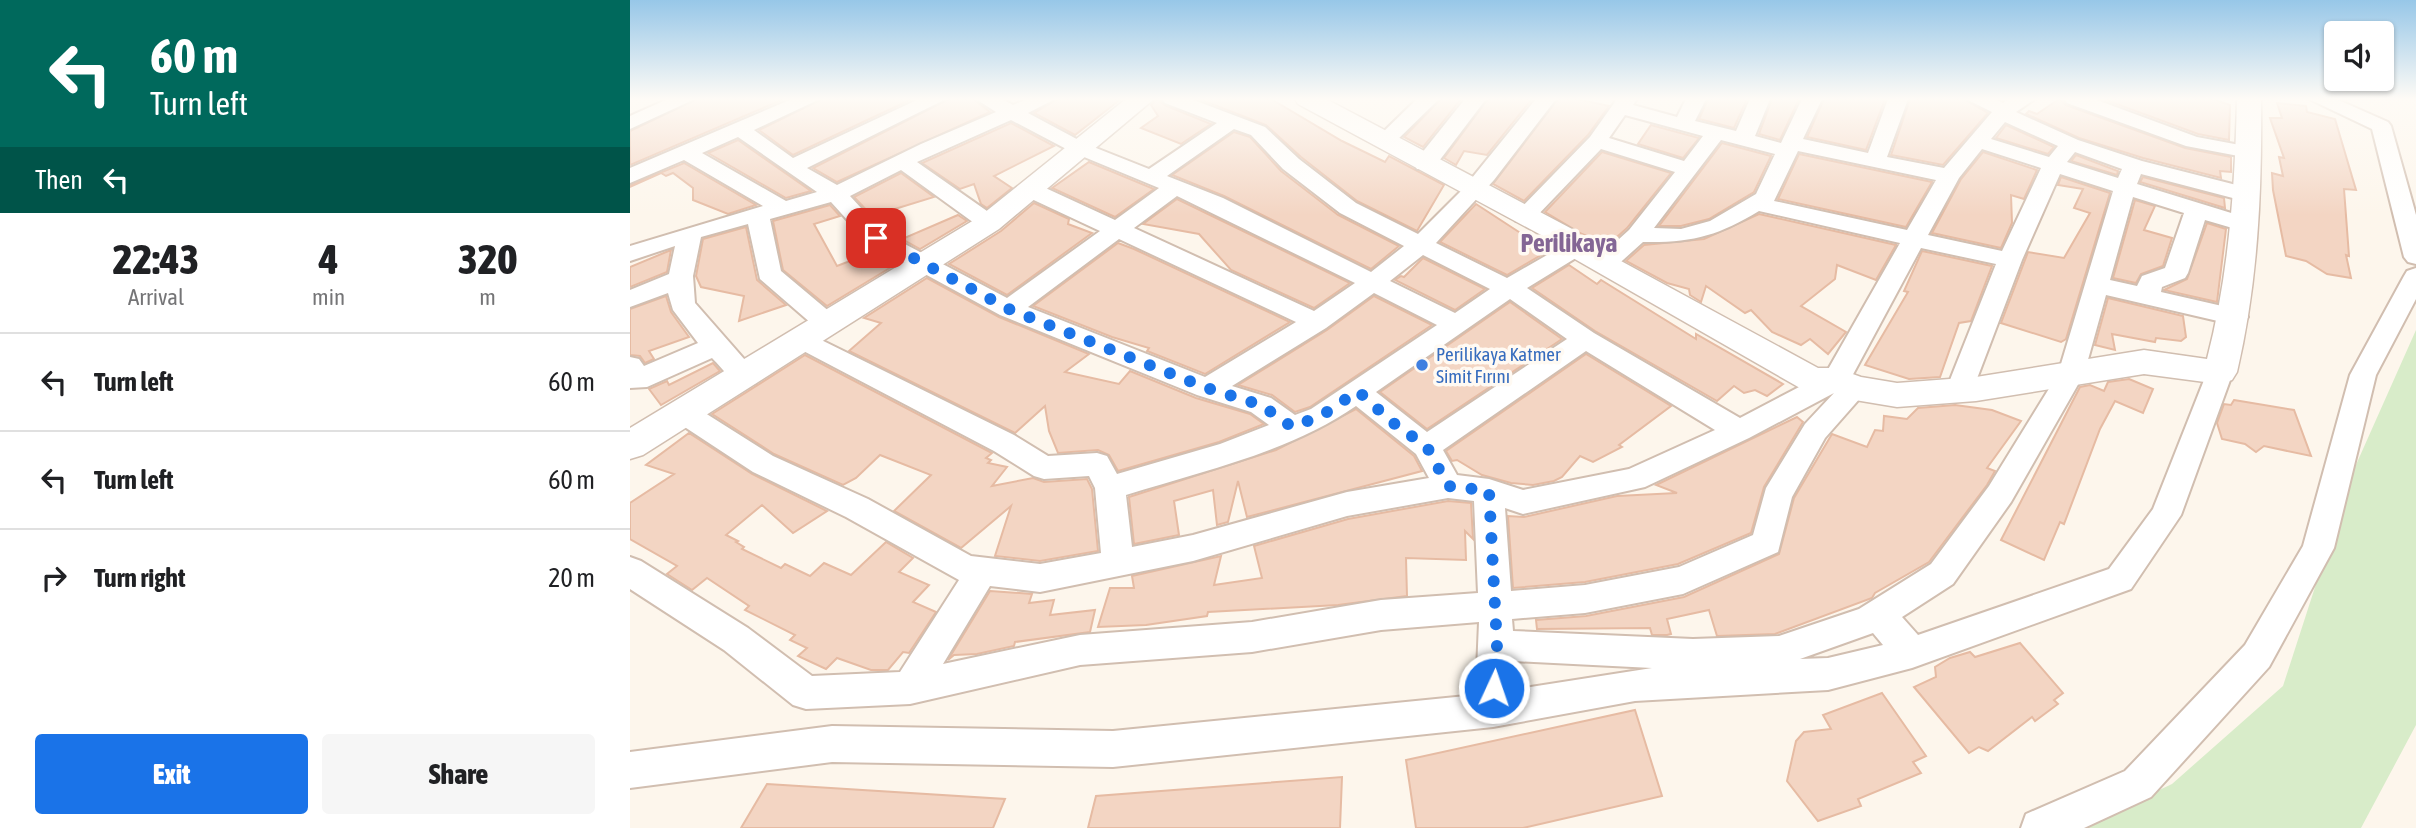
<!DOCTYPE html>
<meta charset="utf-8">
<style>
:root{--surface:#fff;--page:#f6f6f6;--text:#202124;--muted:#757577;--line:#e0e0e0;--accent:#1a73e8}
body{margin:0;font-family:"Asap Condensed",sans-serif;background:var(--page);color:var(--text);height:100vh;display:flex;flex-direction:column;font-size:26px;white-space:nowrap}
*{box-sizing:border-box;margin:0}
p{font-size:23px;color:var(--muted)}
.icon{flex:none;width:38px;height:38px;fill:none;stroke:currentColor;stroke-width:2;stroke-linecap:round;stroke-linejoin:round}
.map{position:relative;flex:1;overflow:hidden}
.drawer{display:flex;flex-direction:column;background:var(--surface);width:630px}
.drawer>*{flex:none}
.top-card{background:#00695c;color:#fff;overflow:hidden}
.controls{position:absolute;left:1694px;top:21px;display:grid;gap:14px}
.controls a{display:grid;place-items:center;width:70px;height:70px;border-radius:7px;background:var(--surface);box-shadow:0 2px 5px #0004;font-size:35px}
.pin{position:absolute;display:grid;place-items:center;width:60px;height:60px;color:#fff;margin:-30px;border-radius:14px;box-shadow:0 4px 10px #0006}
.me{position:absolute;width:77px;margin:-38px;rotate:3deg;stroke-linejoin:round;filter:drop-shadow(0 0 5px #0008)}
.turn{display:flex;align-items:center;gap:24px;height:147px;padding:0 35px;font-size:32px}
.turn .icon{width:91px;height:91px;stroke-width:2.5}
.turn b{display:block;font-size:49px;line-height:60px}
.then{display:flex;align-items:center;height:66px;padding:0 35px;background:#0003;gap:14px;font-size:26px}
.eta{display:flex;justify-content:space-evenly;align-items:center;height:119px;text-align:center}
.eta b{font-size:42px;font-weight:800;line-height:49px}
.button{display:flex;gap:14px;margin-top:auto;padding:14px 35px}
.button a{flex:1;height:80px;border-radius:7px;background:var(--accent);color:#fff;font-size:28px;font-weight:800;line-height:80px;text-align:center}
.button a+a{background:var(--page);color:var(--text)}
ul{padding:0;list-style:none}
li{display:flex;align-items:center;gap:21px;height:98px;padding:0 35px;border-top:2px solid var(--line)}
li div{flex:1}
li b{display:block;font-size:26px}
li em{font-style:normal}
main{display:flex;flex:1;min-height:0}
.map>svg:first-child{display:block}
</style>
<main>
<section class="drawer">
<div class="top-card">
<div class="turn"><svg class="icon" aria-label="left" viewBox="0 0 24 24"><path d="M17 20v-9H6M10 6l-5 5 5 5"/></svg><div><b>60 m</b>Turn left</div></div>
<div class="then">Then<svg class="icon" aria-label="left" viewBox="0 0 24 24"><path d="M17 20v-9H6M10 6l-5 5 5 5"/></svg></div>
</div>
<div class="eta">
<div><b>22:43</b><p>Arrival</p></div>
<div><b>4</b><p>min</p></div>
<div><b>320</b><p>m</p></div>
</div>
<ul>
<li><svg class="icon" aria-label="left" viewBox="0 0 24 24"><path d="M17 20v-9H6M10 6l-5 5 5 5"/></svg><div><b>Turn left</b></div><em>60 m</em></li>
<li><svg class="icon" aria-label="left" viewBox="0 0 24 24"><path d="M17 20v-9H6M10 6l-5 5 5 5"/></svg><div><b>Turn left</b></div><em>60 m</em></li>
<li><svg class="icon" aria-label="right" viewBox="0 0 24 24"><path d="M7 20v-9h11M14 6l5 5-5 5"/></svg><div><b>Turn right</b></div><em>20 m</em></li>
</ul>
<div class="button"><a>Exit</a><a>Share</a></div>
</section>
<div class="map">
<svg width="1786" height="828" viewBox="0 0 1786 828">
<rect width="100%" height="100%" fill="#fdf6ec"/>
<!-- green -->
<path fill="#d8ecc9" d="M 1786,330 L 1786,725 L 1731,828 L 1449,828 L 1542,784 L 1653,686 L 1721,476 Z"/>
<!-- building -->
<g fill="#f3d5c3" stroke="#e6bba3" stroke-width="2">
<path d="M 67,99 L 154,99 L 0,165 L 0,131 Z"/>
<path d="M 192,99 L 282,99 L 163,155 L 129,130 Z"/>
<path d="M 319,99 L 343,99 L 360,112 L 207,182 L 183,168 Z"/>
<path d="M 428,99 L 491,99 L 445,135 L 404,113 Z"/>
<path d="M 527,99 L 534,105 L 581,124 L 551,144 L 511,128 L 528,116 L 521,105 Z"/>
<path d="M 569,99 L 641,99 L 712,141 L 755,162 L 759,156 L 814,185 L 787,231 L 727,201 L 671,157 L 636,125 Z"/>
<path d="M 811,99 L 831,99 L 793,147 L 774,137 Z"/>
<path d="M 858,99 L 902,99 L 857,155 L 834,151 L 826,165 L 814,158 Z"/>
<path d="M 928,99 L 947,99 L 979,106 L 958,135 L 894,201 L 863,184 Z"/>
<path d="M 1078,99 L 1117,99 L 1104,128 L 1069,119 Z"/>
<path d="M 1142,99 L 1169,99 L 1150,140 L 1129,134 Z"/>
<path d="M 1194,99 L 1255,99 L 1236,150 L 1177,137 Z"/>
<path d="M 1280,99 L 1333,99 L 1358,113 L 1313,165 L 1261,155 Z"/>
<path d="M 1429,99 L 1436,105 L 1555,148 L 1601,157 L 1601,172 L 1590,171 L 1591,178 L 1513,158 L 1449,138 L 1396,114 L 1399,111 L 1407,114 Z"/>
<path d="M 1473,99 L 1583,99 L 1600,105 L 1599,140 L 1568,134 Z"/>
<path d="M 1647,103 L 1676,106 L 1677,112 L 1705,119 L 1726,190 L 1714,189 L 1719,256 L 1716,255 L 1721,278 L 1697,274 L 1676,261 L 1656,256 L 1643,190 L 1642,173 L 1653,176 L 1649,157 L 1654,158 L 1640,118 L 1652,118 Z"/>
<path d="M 381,123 L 424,146 L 364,176 L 382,188 L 357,208 L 351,204 L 344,184 L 330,189 L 292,163 Z"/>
<path d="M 1021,125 L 1069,138 L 1053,158 L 1008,144 Z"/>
<path d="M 1376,125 L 1424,147 L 1418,154 L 1366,138 Z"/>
<path d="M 604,132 L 620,137 L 651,171 L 708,215 L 769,246 L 741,269 L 594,196 L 542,175 Z"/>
<path d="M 108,140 L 181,191 L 156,198 L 78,153 Z"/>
<path d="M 1092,143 L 1141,156 L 1124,192 L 1079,219 L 1051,226 L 1029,226 Z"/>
<path d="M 972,152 L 1041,173 L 997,228 L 978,245 L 952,234 L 915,212 Z"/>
<path d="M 1353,152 L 1407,170 L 1394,199 L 1381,195 L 1382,223 L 1371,248 L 1302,233 L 1331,179 Z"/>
<path d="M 1169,154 L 1302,182 L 1276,227 L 1148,199 Z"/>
<path d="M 1446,155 L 1488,171 L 1487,175 L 1441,161 Z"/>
<path d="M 459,162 L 524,189 L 485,217 L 422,188 Z"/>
<path d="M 54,163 L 126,205 L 98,214 L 63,200 L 63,188 L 43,173 L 36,176 L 31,173 L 0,187 L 0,185 Z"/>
<path d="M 271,173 L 304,197 L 242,216 L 224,197 Z"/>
<path d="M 1431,177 L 1480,193 L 1436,339 L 1431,342 L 1371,323 L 1398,252 L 1434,258 L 1460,213 L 1444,208 L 1453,189 L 1428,185 Z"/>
<path d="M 1513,177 L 1594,198 L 1595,208 L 1510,182 Z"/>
<path d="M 547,199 L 720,283 L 684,308 L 601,270 L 569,234 L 513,224 Z"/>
<path d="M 1505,200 L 1525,206 L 1514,230 L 1542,238 L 1533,266 L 1511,274 L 1506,283 L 1483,278 Z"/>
<path d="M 404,203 L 439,219 L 438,224 L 462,233 L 377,295 L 319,264 L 371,231 Z"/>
<path d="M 846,204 L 918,251 L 877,275 L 810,242 Z"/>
<path d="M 200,205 L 210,216 L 184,224 L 207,266 L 246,251 L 268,263 L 197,306 L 153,270 L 143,221 Z"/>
<path d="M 1129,214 L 1266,245 L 1246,280 L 1207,265 L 1205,279 L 1171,306 L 1216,332 L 1198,354 L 1180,339 L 1171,345 L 1142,332 L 1121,310 L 1115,313 L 1076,286 L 1071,302 L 1060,295 L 1059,289 L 1037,283 L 996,261 L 1014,245 L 1074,239 Z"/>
<path d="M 328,215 L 337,221 L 290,249 L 272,239 Z"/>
<path d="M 1577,223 L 1596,229 L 1587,302 L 1534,290 L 1557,279 Z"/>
<path d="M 116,227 L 127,280 L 156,305 L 109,321 L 114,296 L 71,287 L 66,276 L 73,239 Z"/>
<path d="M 488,243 L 504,249 L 660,322 L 575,374 L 517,351 L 519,348 L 482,337 L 403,306 Z"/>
<path d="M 41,250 L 37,272 L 0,287 L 0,267 Z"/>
<path d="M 1292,251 L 1362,266 L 1341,321 L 1329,323 L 1310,377 L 1279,379 L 1235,365 L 1278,292 L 1274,291 Z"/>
<path d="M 793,258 L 855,289 L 825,310 L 765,280 L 771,276 L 774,277 Z"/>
<path d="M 939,265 L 967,284 L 971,280 L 1066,339 L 1066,334 L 1153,384 L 1137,396 L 1125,390 L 1114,393 L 1104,386 L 1087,401 L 965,331 L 902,288 Z"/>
<path d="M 297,278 L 369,317 L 459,354 L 435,372 L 489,384 L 500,371 L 566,398 L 620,414 L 634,424 L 589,442 L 488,471 L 479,455 L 468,450 L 428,453 L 419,431 L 415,406 L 385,433 L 219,351 L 251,323 L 234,318 Z"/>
<path d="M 36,296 L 41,312 L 59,337 L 19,351 L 24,359 L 15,363 L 10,356 L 0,355 L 0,309 Z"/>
<path d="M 744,296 L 802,325 L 680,407 L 665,412 L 642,395 L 608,385 L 697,330 Z"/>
<path d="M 1478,298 L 1553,316 L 1556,337 L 1551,341 L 1526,338 L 1525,342 L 1482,334 L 1485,350 L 1465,345 Z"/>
<path d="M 880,302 L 932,339 L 797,429 L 750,392 Z"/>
<path d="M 956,354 L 1041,406 L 989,445 L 992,447 L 963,462 L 950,456 L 932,477 L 924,481 L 903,485 L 881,483 L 852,475 L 827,460 L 822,461 L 816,451 Z"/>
<path d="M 175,355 L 362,453 L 356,458 L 361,460 L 358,463 L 377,467 L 362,486 L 403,478 L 414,482 L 457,479 L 462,489 L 468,551 L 410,561 L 365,556 L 381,506 L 331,548 L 264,511 L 301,475 L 250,455 L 226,478 L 213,485 L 144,454 L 82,414 Z"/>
<path d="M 83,363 L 90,371 L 31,405 L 19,389 L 37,381 L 39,385 Z"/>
<path d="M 1499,379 L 1523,389 L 1513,413 L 1485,401 L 1470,429 L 1434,524 L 1430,522 L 1414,560 L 1371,540 L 1450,387 L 1460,385 L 1474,391 L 1478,382 Z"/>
<path d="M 1604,400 L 1664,410 L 1681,456 L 1634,446 L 1626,452 L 1615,444 L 1592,439 L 1587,423 L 1594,404 L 1601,405 Z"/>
<path d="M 1325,405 L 1362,410 L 1391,421 L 1357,468 L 1365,471 L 1357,485 L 1299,562 L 1245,593 L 1242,598 L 1145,634 L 1087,636 L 1079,610 L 1037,619 L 1041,634 L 1037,635 L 1022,635 L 1020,628 L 907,629 L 906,620 L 956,616 L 1054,597 L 1149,554 L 1164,498 L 1202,434 L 1237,447 L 1245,430 L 1253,431 L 1254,416 L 1277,419 L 1288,408 Z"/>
<path d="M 726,409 L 784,456 L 792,471 L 617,517 L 608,481 L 598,522 L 587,525 L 583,490 L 544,501 L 549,535 L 504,544 L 499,497 L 646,450 Z"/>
<path d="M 1167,417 L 1173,422 L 1134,487 L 1121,533 L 1048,564 L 955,582 L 883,588 L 878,516 L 894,517 L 987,496 L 1047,493 L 1026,485 Z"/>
<path d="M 59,433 L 122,474 L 197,511 L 163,533 L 132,505 L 96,535 L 108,541 L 106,542 L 114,547 L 112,549 L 151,568 L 155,564 L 180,576 L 194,563 L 221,575 L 256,542 L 283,558 L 269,572 L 299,585 L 283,602 L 306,612 L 279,653 L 273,652 L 258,670 L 241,670 L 207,658 L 196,669 L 168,656 L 177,648 L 160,640 L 165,635 L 115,610 L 119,606 L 77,578 L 62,590 L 37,574 L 47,566 L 0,539 L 0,503 L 44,474 L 16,465 Z"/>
<path d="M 818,501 L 841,503 L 843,539 L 835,531 L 836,560 L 776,558 L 777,596 L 708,605 L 578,612 L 577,616 L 516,625 L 468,627 L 480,588 L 504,588 L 502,576 L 591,556 L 584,585 L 632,578 L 624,546 L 718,519 Z"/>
<path d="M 360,591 L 402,594 L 399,603 L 424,600 L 420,615 L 465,610 L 460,632 L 385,642 L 384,646 L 347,654 L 324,655 L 318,660 Z"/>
<path d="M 1390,643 L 1433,693 L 1424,700 L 1428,704 L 1405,721 L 1402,717 L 1358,751 L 1349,747 L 1339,753 L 1284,687 L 1306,677 L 1305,667 L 1320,658 L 1340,652 L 1345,657 Z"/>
<path d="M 1252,693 L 1296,756 L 1283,762 L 1291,773 L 1228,799 L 1231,806 L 1188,821 L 1157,781 L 1166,741 L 1174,732 L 1201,729 L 1193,715 Z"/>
<path d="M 1005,710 L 1032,796 L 893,828 L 786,828 L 776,760 Z"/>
<path d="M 712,777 L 710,828 L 458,828 L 466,796 Z"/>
<path d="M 137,784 L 375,799 L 363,828 L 111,828 Z"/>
</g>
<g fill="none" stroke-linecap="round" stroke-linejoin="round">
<defs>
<g id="minor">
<path d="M 38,99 L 65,99 L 0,129 L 0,116 Z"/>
<path d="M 162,99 L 190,99 L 124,130 L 163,158 L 289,99 L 316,99 L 177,168 L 207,185 L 291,144 L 366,112 L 346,99 L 372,99 L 383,105 L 397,99 L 425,99 L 398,113 L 456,144 L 519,169 L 587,123 L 535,103 L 532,99 L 561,99 L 635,127 L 669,159 L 726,203 L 788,234 L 833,189 L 906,99 L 926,99 L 864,180 L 806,243 L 877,278 L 938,243 L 954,243 L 958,248 L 954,253 L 897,288 L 964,333 L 1110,418 L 1196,373 L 1270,243 L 1129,211 C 1088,236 1061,243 1013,242 L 983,269 L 967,269 L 963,264 L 967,259 L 999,230 L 1045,172 L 971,149 L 902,221 L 886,221 L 883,216 L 960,137 L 987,99 L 1007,99 L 1003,105 L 1047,117 L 1056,99 L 1076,99 L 1065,121 L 1106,131 L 1120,99 L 1140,99 L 1125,136 L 1151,143 L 1172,99 L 1192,99 L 1173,139 L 1238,153 L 1258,99 L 1278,99 L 1257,157 L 1314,168 L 1362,112 L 1336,99 L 1365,99 L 1373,103 L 1379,99 L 1405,99 L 1386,112 L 1448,140 L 1512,161 L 1626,190 L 1629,195 L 1618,202 L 1511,174 L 1507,184 L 1624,220 L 1627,225 L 1616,232 L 1575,220 L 1558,273 L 1555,278 L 1532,287 L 1531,292 L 1614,311 L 1618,317 L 1614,323 L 1605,325 L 1476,295 L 1454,374 L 1381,502 L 1323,584 L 1272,617 L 1288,635 L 1479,569 L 1523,509 L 1580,365 L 1590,363 L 1600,365 L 1603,372 L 1551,515 L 1501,589 L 1282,668 L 1198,690 L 1005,701 L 863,727 L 483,767 L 202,762 L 0,788 L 0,752 L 202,726 L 483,731 L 846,695 L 849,622 L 751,630 L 622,652 L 450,665 L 280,704 L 176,709 L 163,705 L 94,650 L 0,589 L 0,557 L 11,561 L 118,628 L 182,676 L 270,672 L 329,580 L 216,517 L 123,472 L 44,420 L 40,413 L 44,406 L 54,403 L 64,406 L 143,456 L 238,499 L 341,556 L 410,564 L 471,553 L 465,488 L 459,476 L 414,479 L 404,476 L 364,451 L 164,346 L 160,340 L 164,334 L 173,331 L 384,435 L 418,456 L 467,453 L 477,456 L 487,474 L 590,444 L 639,425 L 621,412 L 567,395 L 370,315 L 238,243 L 201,202 L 140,219 L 151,271 L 207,318 L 211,324 L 207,330 L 198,333 L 189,330 L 130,279 L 118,224 L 71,237 L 63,276 L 65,303 L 129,376 L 126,383 C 105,389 95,371 82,358 L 17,387 L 0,388 L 0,357 L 9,359 L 14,366 L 68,343 L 43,310 L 38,293 L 0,307 L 0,290 L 39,274 L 45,246 L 0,261 L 0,246 L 133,206 L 54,160 L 0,183 L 0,168 ZM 995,115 L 1073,136 L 1054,161 L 979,138 ZM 381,120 L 442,152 L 529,188 L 485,220 L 409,185 L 393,185 L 390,190 L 393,195 L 470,231 L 377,298 L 254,233 L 220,196 L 271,170 L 351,228 L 367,228 L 370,223 L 367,218 L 287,162 ZM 1375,122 L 1428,146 L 1419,157 L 1361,139 ZM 604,129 L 621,135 L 653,169 L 710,213 L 774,246 L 741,272 L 593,198 L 537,176 ZM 108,137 L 187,192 L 156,201 L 72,153 ZM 1091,140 L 1145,154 L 1126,194 L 1080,221 L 1051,229 L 1024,228 ZM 1352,149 L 1411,168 L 1372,251 L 1298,235 L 1329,178 ZM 1168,151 L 1306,180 L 1277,230 L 1144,201 ZM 1445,152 L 1492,169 L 1488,178 L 1437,162 ZM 1430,174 L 1483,191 L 1428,374 L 1359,486 L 1301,564 L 1229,609 L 1149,636 L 1063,639 L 883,631 L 882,619 L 955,613 L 1053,594 L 1148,552 L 1162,497 L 1195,438 L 1239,388 L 1235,381 L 1220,380 L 1291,248 L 1366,264 L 1316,390 L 1320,397 L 1330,400 L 1340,397 L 1392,260 ZM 547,196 L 725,283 L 684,311 L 504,228 ZM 1503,197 L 1554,213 L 1535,268 L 1512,276 L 1507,286 L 1480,280 ZM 489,239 L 666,322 L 575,377 L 398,307 ZM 793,255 L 860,289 L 825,313 L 760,281 ZM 744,293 L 807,325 L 681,409 L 665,415 L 641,398 L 602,386 L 696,328 ZM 880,299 L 937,339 L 797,432 L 746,392 ZM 956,351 L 1085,430 L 999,469 L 893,490 L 859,479 L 827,475 L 813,450 ZM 1204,393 L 1175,424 L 1136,488 L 1123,535 L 1049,567 L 955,585 L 881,591 L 875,508 L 893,514 L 1015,487 L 1119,438 ZM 726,406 L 786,454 L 799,478 L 717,492 L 563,535 L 502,547 L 496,495 C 573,471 660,452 726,406 ZM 818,498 L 844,501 L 848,593 L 751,600 L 622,622 L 450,635 L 313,664 L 360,586 L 410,592 L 563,561 L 717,516 ZM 1243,633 L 1253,645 L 1198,658 L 1170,659 ZM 883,661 L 1022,668 L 882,690 Z"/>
<path d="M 787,99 L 809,99 L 762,145 L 748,145 L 745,141 L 748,137 Z"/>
<path d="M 835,99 L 856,99 L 803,169 L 787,169 L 784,164 L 787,159 Z"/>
<path d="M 1434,99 L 1464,99 L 1567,137 L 1626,148 L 1630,152 L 1619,158 L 1556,146 L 1437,103 Z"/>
<path d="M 1679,99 L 1706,99 L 1758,122 L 1761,126 L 1786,215 L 1786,264 L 1778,262 L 1774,257 L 1742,129 Z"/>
<path d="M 1786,268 L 1786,299 L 1746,375 L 1704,548 L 1639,667 L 1521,797 L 1454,828 L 1391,828 L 1396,814 L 1495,771 L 1615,645 L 1673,546 L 1720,375 L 1774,276 L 1777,271 Z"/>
</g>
<g id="tertiary">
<path d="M 496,99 L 524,99 L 369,229 L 13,455 L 0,459 L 0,428 L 349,217 Z"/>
<path d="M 665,99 L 696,99 L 944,230 L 956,242 L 1188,368 L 1206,368 L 1231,377 L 1267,383 L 1346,377 L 1514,350 L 1577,359 C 1599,274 1605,187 1607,99 L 1631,99 C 1632,192 1628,282 1607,372 L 1602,380 L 1590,384 L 1514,374 L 1346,401 L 1267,407 L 1225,400 L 1202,392 L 1170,388 L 936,254 L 924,242 L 668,104 Z"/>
</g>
</defs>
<!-- minor casing -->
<use href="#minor" stroke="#d1beb0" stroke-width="4"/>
<!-- tertiary casing -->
<use href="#tertiary" stroke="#d1beb0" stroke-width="3"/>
<!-- minor -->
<use href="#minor" fill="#fff" fill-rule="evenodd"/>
<!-- tertiary -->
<use href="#tertiary" fill="#fff" fill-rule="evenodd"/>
</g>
<!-- sky -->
<linearGradient id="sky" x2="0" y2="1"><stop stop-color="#97c7e8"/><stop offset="0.46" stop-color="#fefbf6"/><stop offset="1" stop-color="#fefbf6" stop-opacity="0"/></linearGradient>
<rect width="1786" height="215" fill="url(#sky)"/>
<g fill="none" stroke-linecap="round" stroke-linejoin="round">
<!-- route -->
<path stroke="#1a73e8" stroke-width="12" stroke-dasharray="0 21.6" d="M 246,238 L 379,309 L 577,388 L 631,405 L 662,427 L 691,416 L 728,391 L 762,422 L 797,447 L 818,486 L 859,491 L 867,645 L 864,688"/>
</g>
<!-- markers -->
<circle fill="#3f7fe0" stroke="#fffaf3" stroke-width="2.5" cx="792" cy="365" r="7"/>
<g text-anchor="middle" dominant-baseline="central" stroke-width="7" stroke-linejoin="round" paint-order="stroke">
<!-- shop labels -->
<g font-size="19" fill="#366cbe" stroke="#fffaf3" text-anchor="start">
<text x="806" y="354">Perilikaya Katmer<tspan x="806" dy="22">Simit Fırını</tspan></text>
</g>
<!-- district labels -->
<g font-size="26" font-weight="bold" fill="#846695" stroke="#fffaf3">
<text x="939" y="243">Perilikaya</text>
</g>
</g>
</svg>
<div class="controls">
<a><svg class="icon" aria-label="sound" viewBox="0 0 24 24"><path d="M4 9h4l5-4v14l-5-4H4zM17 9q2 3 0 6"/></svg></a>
</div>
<div class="pin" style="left:246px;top:238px;background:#d93025"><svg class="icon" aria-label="arrive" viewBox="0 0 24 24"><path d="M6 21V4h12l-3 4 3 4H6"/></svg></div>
<svg class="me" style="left:864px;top:688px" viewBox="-20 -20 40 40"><circle r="17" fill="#1a73e8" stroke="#fff" stroke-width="3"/><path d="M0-11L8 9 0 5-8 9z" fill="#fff"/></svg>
</div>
</main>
